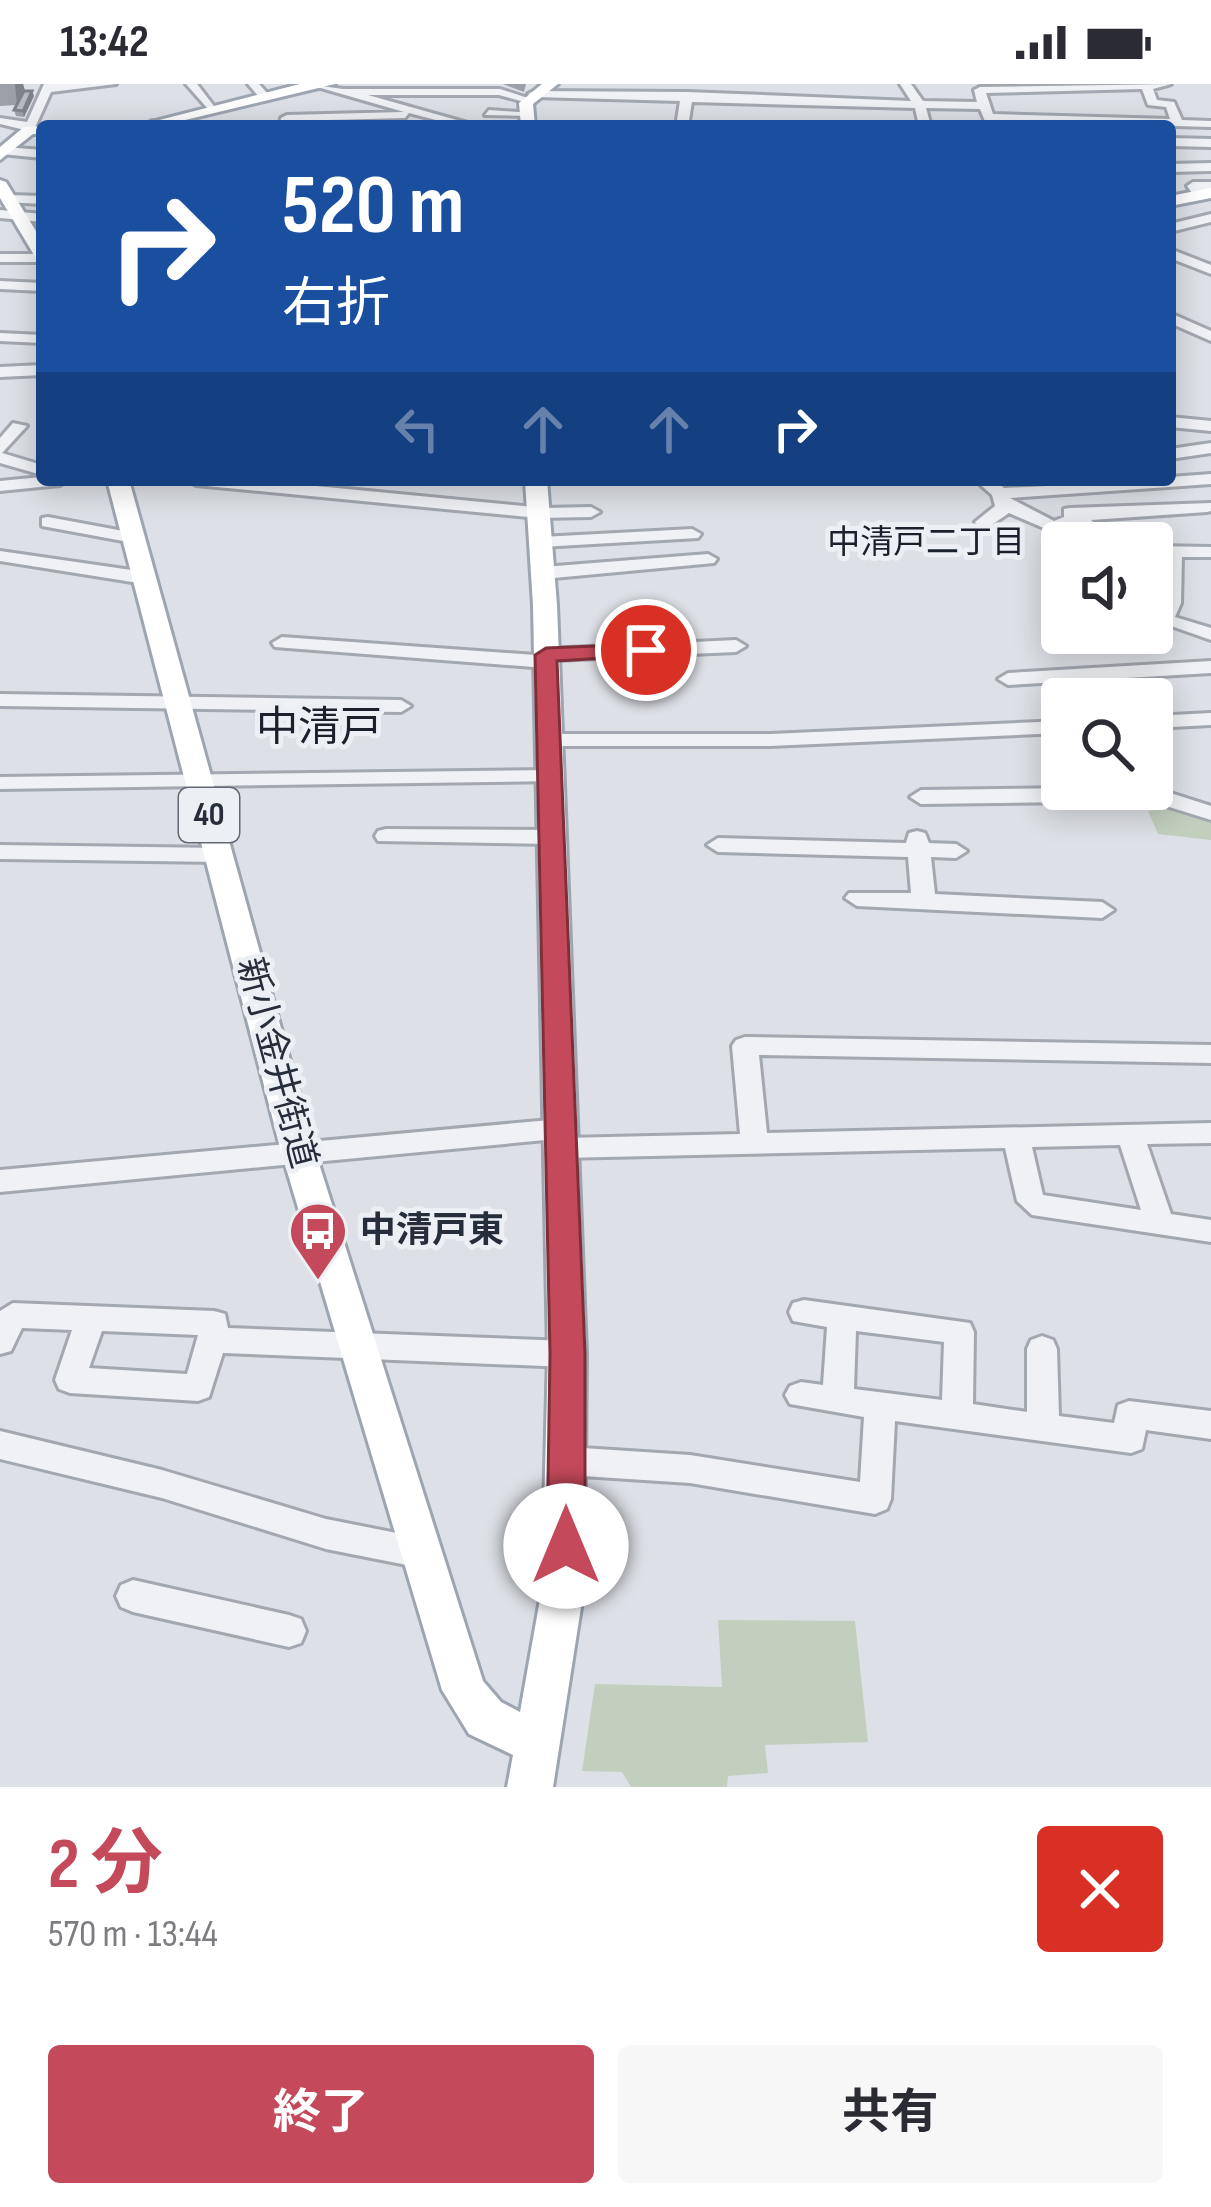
<!DOCTYPE html>
<html lang="ja">
<meta charset="utf-8">
<style>
:root{--surface:#fff;--page:#f7f7f7;--text:#2b2b33;--muted:#7c7c81;--accent:#c4495a}
body{margin:0;font-family:"Sofia Sans Condensed","Noto Sans JP",sans-serif;background:var(--page);color:var(--text);height:100vh;display:flex;flex-direction:column;font-size:45px;white-space:nowrap}
*{box-sizing:border-box;margin:0}
p{font-size:39px;color:var(--muted)}
.icon{flex:none;width:66px;height:66px;fill:none;stroke:currentColor;stroke-width:2;stroke-linecap:round;stroke-linejoin:round}
.map{position:relative;height:1703px;overflow:hidden}
.drawer{display:flex;flex-direction:column;background:var(--surface);flex:1}
.drawer>*{flex:none}
.hud{position:absolute;left:36px;top:36px;width:1140px;height:366px;border-radius:12px;box-shadow:0 6px 30px #0003;background:#1a4fa0;color:#fff;overflow:hidden}
.buttons{position:absolute;left:1041px;top:438px;display:grid;gap:24px}
.buttons a{display:grid;place-items:center;width:132px;height:132px;border-radius:12px;background:var(--surface);box-shadow:0 6px 30px #0003;font-size:60px}
.pin{position:absolute;display:grid;place-items:center;width:102px;height:102px;color:#fff;margin:-51px;border:6px solid #fff;border-radius:50%;box-shadow:0 3px 12px #0007}
.me{position:absolute;width:132px;margin:-66px;rotate:0deg;stroke-linejoin:round;filter:drop-shadow(0 0 9px #0008)}
.turn{display:flex;align-items:center;gap:42px;height:252px;padding:0 48px;font-size:54px}
.turn .icon{width:156px;height:156px;stroke-width:2.5}
.turn b{display:block;font-size:84px;line-height:102px}
.lanes{display:flex;align-items:center;height:114px;padding:0 48px;background:#0003;justify-content:center;gap:60px;direction:ltr}
.lanes .off{opacity:.35}
.round{display:grid;place-items:center;flex:none;width:126px;height:126px;border-radius:12px;background:var(--page)}
.summary{display:flex;align-items:center;justify-content:space-between;height:204px;padding:0 48px}
h1{font-size:72px;font-weight:700;line-height:90px;color:var(--accent)}
.cta{display:flex;gap:24px;margin-top:auto;padding:24px 48px}
.cta a{flex:1;height:138px;border-radius:12px;background:var(--accent);color:#fff;font-size:48px;font-weight:700;line-height:138px;text-align:center}
.cta a+a{background:var(--page);color:var(--text)}
.status{display:flex;justify-content:space-between;align-items:center;height:84px;padding:0 60px;background:var(--surface);direction:ltr}
.status svg{height:33px;fill:currentColor}
.map>svg:first-child{display:block}
</style>
<div class="status"><b>13:42</b><svg viewBox="0 0 49 12"><path d="M0 12V9h3v3zM5 12V6h3v6zM10 12V3h3v9zM15 12V0h3v12zM26 1h20v11H26zM47 4h2v5h-2z"/></svg></div>
<div class="map">
<svg width="1211" height="1703" viewBox="0 0 1211 1703">
<rect width="100%" height="100%" fill="#dde0e6"/>
<!-- green -->
<g fill="#c2cfbe">
<path d="M 1190,722 L 1211,729 L 1211,756 L 1158,750 L 1148,727 Z"/>
<path d="M 718,1536 L 855,1537 L 868,1658 L 765,1661 L 768,1689 L 728,1692 L 727,1703 L 631,1703 L 622,1688 L 582,1687 L 595,1600 L 722,1603 Z"/>
</g>
<g fill="none" stroke-linecap="round" stroke-linejoin="round">
<defs>
<g id="minor">
<path d="M 44,0 L 116,0 L 51,8 L 33,48 L 0,40 L 0,34 L 27,38 Z"/>
<path d="M 186,0 L 197,0 L 217,26 L 209,26 Z"/>
<path d="M 248,0 L 259,0 L 269,11 L 259,13 Z"/>
<path d="M 307,0 L 343,5 L 500,5 L 534,16 L 528,19 L 499,11 L 368,11 L 478,42 L 459,42 L 409,29 L 405,34 L 292,37 L 292,42 L 280,42 L 281,34 L 287,31 L 404,28 Z"/>
<path d="M 900,0 L 911,0 L 923,17 L 977,18 L 974,6 L 980,3 L 1171,0 L 1153,5 L 1157,16 L 1174,18 L 1182,36 L 1211,37 L 1211,43 L 996,37 L 999,42 L 987,42 L 980,25 L 926,24 L 931,42 L 919,42 L 915,24 L 692,18 L 688,42 L 676,42 L 680,17 L 534,13 L 528,10 L 534,7 L 687,8 L 911,17 ZM 1142,5 L 1148,21 L 1166,23 L 1170,35 L 993,30 L 986,9 Z"/>
<path d="M 489,26 L 532,29 L 526,32 L 485,31 Z"/>
<path d="M 152,37 L 183,42 L 148,42 Z"/>
<path d="M 1170,54 L 1211,55 L 1211,63 L 1170,62 Z"/>
<path d="M 5,63 L 42,66 L 42,74 L 1,70 Z"/>
<path d="M 1211,79 L 1211,87 L 1170,88 L 1170,80 Z"/>
<path d="M 1193,98 L 1211,98 L 1211,106 L 1192,109 L 1187,102 Z"/>
<path d="M 9,111 L 42,112 L 42,120 L 5,118 L 5,112 Z"/>
<path d="M 0,126 L 42,130 L 42,138 L 0,134 Z"/>
<path d="M 1211,130 L 1211,138 L 1170,148 L 1170,140 Z"/>
<path d="M 1170,165 L 1211,181 L 1211,190 L 1170,174 Z"/>
<rect x="0" y="170" width="42" height="8"/>
<path d="M 0,197 L 42,199 L 42,207 L 0,205 Z"/>
<path d="M 1170,229 L 1211,247 L 1211,257 L 1170,239 Z"/>
<path d="M 0,249 L 42,251 L 42,259 L 0,257 Z"/>
<path d="M 42,281 L 42,291 L 0,293 L 0,283 Z"/>
<path d="M 1170,333 L 1211,337 L 1211,347 L 1170,343 Z"/>
<path d="M 13,339 L 27,342 L 2,369 L 42,381 L 42,391 L 0,379 L 0,354 Z"/>
<path d="M 1211,359 L 1211,369 L 1170,375 L 1170,365 Z"/>
<path d="M 1211,390 L 1211,400 L 1010,414 L 1054,437 L 1064,433 L 1064,425 L 1070,424 L 1211,419 L 1211,427 L 1207,428 L 1091,436 L 1119,459 L 1099,459 L 1075,441 L 1053,448 L 1009,429 L 990,442 L 978,442 L 975,438 L 995,422 L 992,411 L 975,396 L 994,396 L 1004,404 L 1170,396 L 1170,393 Z"/>
<path d="M 42,393 L 42,396 L 69,396 L 60,401 L 0,407 L 0,397 Z"/>
<path d="M 187,396 L 254,396 L 544,424 L 591,423 L 600,428 L 591,433 L 538,434 L 196,401 Z"/>
<path d="M 48,433 L 134,449 L 143,454 L 134,459 L 42,442 L 42,434 Z"/>
<path d="M 692,445 L 701,450 L 698,454 L 541,463 L 532,458 L 541,453 Z"/>
<path d="M 1152,462 L 1211,463 L 1211,473 L 1182,473 L 1181,519 L 1175,533 L 1211,544 L 1211,556 L 1154,536 L 1163,519 L 1164,473 L 1152,472 Z"/>
<path d="M 0,467 L 145,488 L 154,494 L 145,500 L 0,477 Z"/>
<path d="M 708,470 L 717,475 L 714,479 L 543,495 L 534,489 L 543,483 Z"/>
<path d="M 1054,479 L 1062,482 L 1062,494 L 1045,485 Z"/>
<path d="M 282,553 L 536,571 L 546,565 L 736,556 L 746,562 L 736,568 L 555,576 L 553,582 L 546,584 L 275,563 L 272,559 Z"/>
<path d="M 1211,577 L 1211,589 L 1008,601 L 998,595 L 1008,589 Z"/>
<path d="M 0,610 L 401,616 L 411,622 L 401,628 L 0,622 Z"/>
<path d="M 1211,629 L 1211,641 L 1152,644 L 1152,632 Z"/>
<path d="M 1062,637 L 1062,649 L 770,662 L 549,662 L 538,656 L 549,650 L 770,650 Z"/>
<path d="M 550,686 L 561,692 L 558,697 L 0,705 L 0,693 Z"/>
<path d="M 1152,703 L 1211,722 L 1211,736 L 1150,717 L 921,720 L 910,713 L 921,706 Z"/>
<path d="M 386,745 L 552,746 L 563,753 L 552,760 L 378,757 L 375,752 L 378,747 Z"/>
<path d="M 917,747 L 925,749 L 929,759 L 956,760 L 967,767 L 956,774 L 931,773 L 935,810 L 1102,818 L 1114,826 L 1102,834 L 857,822 L 845,814 L 849,809 L 911,809 L 908,773 L 718,768 L 707,761 L 718,754 L 906,759 L 909,749 Z"/>
<path d="M 0,761 L 220,764 L 231,771 L 220,778 L 0,775 Z"/>
<path d="M 745,953 L 1211,961 L 1211,979 L 759,971 L 767,1049 L 1211,1039 L 1211,1059 L 1147,1060 L 1171,1130 L 1211,1136 L 1211,1158 L 1032,1131 L 1017,1117 L 1005,1064 L 561,1074 L 551,1071 L 547,1064 L 556,1055 L 0,1108 L 0,1086 L 561,1035 L 571,1038 L 574,1045 L 565,1054 L 740,1050 L 732,962 L 736,956 ZM 1120,1061 L 1141,1126 L 1043,1111 L 1032,1063 Z"/>
<path d="M 804,1216 L 970,1239 L 974,1248 L 973,1320 L 1027,1328 L 1027,1265 L 1031,1256 L 1042,1252 L 1053,1256 L 1057,1265 L 1059,1332 L 1114,1339 L 1118,1321 L 1129,1317 L 1211,1327 L 1211,1355 L 1146,1346 L 1142,1365 L 1131,1369 L 895,1337 L 891,1415 L 887,1425 L 875,1430 L 690,1399 L 567,1391 L 556,1387 L 551,1377 L 556,1367 L 567,1363 L 690,1371 L 860,1398 L 864,1333 L 790,1320 L 785,1311 L 790,1302 L 801,1298 L 823,1301 L 827,1243 L 793,1237 L 789,1228 L 793,1219 ZM 856,1247 L 944,1258 L 942,1316 L 854,1305 Z"/>
<path d="M 13,1219 L 214,1227 L 225,1230 L 228,1244 L 567,1257 L 578,1261 L 582,1270 L 578,1279 L 567,1283 L 223,1269 L 209,1313 L 198,1317 L 70,1309 L 59,1305 L 55,1296 L 72,1246 L 22,1244 L 11,1267 L 0,1270 L 0,1227 ZM 102,1247 L 198,1251 L 187,1290 L 89,1284 Z"/>
<path d="M 0,1347 L 162,1386 L 326,1435 L 422,1454 L 434,1458 L 439,1469 L 434,1480 L 422,1484 L 326,1465 L 162,1414 L 0,1375 Z"/>
<path d="M 133,1496 L 289,1531 L 301,1535 L 306,1547 L 301,1559 L 289,1563 L 133,1528 L 121,1523 L 116,1512 L 121,1501 Z"/>
</g>
<g id="major">
<path d="M 300,0 L 335,0 L 160,42 L 136,42 Z"/>
<path d="M 542,0 L 558,0 L 533,20 L 535,42 L 521,42 L 519,19 Z"/>
<path d="M 44,42 L 42,50 L 33,50 L 0,76 L 0,63 L 24,43 Z"/>
<path d="M 0,96 L 6,98 L 42,157 L 42,176 L 34,171 L 0,114 Z"/>
<path d="M 1211,104 L 1211,114 L 1170,122 L 1170,112 Z"/>
<path d="M 107,396 L 129,396 L 315,1067 L 483,1597 L 501,1618 L 520,1628 L 542,1504 L 548,1270 L 533,521 L 525,396 L 547,396 L 557,521 L 586,1270 L 584,1504 L 553,1703 L 507,1703 L 513,1671 L 469,1650 L 442,1606 L 281,1067 Z"/>
</g>
</defs>
<!-- minor casing -->
<use href="#minor" stroke="#a3a7af" stroke-width="6"/>
<!-- major casing -->
<use href="#major" stroke="#9da5b0" stroke-width="6"/>
<!-- minor -->
<use href="#minor" fill="#eff1f4" fill-rule="evenodd"/>
<!-- major -->
<use href="#major" fill="#fff" fill-rule="evenodd"/>
</g>
<!-- wall -->
<g fill="#9b9fa7">
<path d="M 0,0 L 23,0 L 25,7 L 34,12 L 24,33 L 16,32 L 14,26 L 17,21 L 0,22 Z"/>
<path d="M 503,0 L 526,0 L 524,8 Z"/>
</g>
<!-- shaded-wall -->
<g fill="#7e8288">
<path d="M 15,0 L 23,0 L 25,7 L 17,21 Z"/>
<path d="M 32,7 L 34,12 L 24,33 L 23,27 Z"/>
</g>
<!-- building -->
<path fill="#b4b9c2" stroke="#7e8288" stroke-width="3" d="M 24,7 L 32,7 L 23,27 L 14,26 Z"/>
<!-- route -->
<path fill="#c4495a" stroke="#7f2f3a" stroke-width="3" d="M 646,560 L 654,562 L 654,571 L 557,577 L 585,1270 L 585,1462 L 580,1474 L 566,1479 L 553,1474 L 547,1462 L 550,1270 L 535,571 L 546,564 Z"/>
<!-- icons -->
<defs>
<symbol id="bus-pin" viewBox="-11 -11 22 30"><path d="M0 17L-7.5 6A9.5 9.5 0 1 1 7.5 6Z" fill="#c4495a" stroke="#eceff3"/><path d="M-5-6H5V4H4V6H2V4H-2V6H-4V4H-5ZM-3.5-4V0h7V-4ZM-3.5 1.2v1.5H-2V1.2ZM2 1.2v1.5H3.5V1.2Z" fill="#fff"/></symbol>
</defs>
<g fill-rule="evenodd">
<use href="#bus-pin" x="285" y="1114" width="66" height="90"/>
</g>
<g text-anchor="middle" dominant-baseline="central" stroke-width="10" stroke-linejoin="round" paint-order="stroke">
<!-- far-neighbourhood labels -->
<g font-size="33" fill="#1a202c" stroke="#eceff3">
<text x="926" y="459">中清戸二丁目</text>
</g>
<!-- shield labels -->
<rect fill="#eceff3" stroke="#626872" stroke-width="3" x="179" y="704" width="60" height="54" rx="9"/>
<g font-size="33" font-weight="bold" fill="#272e3b">
<text x="209" y="731">40</text>
</g>
<!-- street labels -->
<g font-size="36" fill="#272e3b" stroke="#eceff3">
<text transform="translate(276 979) rotate(75)">新小金井街道</text>
</g>
<!-- poi labels -->
<g font-size="36" font-weight="bold" fill="#272e3b" stroke="#eceff3" text-anchor="start">
<text x="360" y="1147">中清戸東</text>
</g>
<!-- quarter labels -->
<g font-size="42" fill="#1a202c" stroke="#eceff3">
<text x="319" y="644">中清戸</text>
</g>
</g>
</svg>
<div class="buttons">
<a><svg class="icon" aria-label="sound" viewBox="0 0 24 24"><path d="M4 9h4l5-4v14l-5-4H4zM17 9q2 3 0 6"/></svg></a>
<a><svg class="icon" aria-label="search" viewBox="0 0 24 24"><circle cx="10" cy="10" r="6"/><path d="M15 15l6 6"/></svg></a>
</div>
<div class="pin" style="left:646px;top:566px;background:#d93025"><svg class="icon" aria-label="arrive" viewBox="0 0 24 24"><path d="M6 21V4h12l-3 4 3 4H6"/></svg></div>
<svg class="me" style="left:566px;top:1462px" viewBox="-20 -20 40 40"><circle r="19" fill="#fff"/><path d="M0-13L10 11 0 6-10 11z" fill="#c4495a"/></svg>
<div class="hud">
<div class="turn"><svg class="icon" aria-label="right" viewBox="0 0 24 24"><path d="M7 20v-9h11M14 6l5 5-5 5"/></svg><div><b>520 m</b>右折</div></div>
<div class="lanes"><svg class="icon off" aria-label="left" viewBox="0 0 24 24"><path d="M17 20v-9H6M10 6l-5 5 5 5"/></svg><svg class="icon off" aria-label="ahead" viewBox="0 0 24 24"><path d="M12 20V5M6 11l6-6 6 6"/></svg><svg class="icon off" aria-label="ahead" viewBox="0 0 24 24"><path d="M12 20V5M6 11l6-6 6 6"/></svg><svg class="icon" aria-label="right" viewBox="0 0 24 24"><path d="M7 20v-9h11M14 6l5 5-5 5"/></svg></div>
</div>
</div>
<section class="drawer">
<div class="summary"><div><h1>2 分</h1><p>570 m · 13:44</p></div><a class="round" style="background:#d93025;color:#fff"><svg class="icon" aria-label="close" viewBox="0 0 24 24"><path d="M6 6l12 12M18 6L6 18"/></svg></a></div>
<div class="cta"><a>終了</a><a>共有</a></div>
</section>
